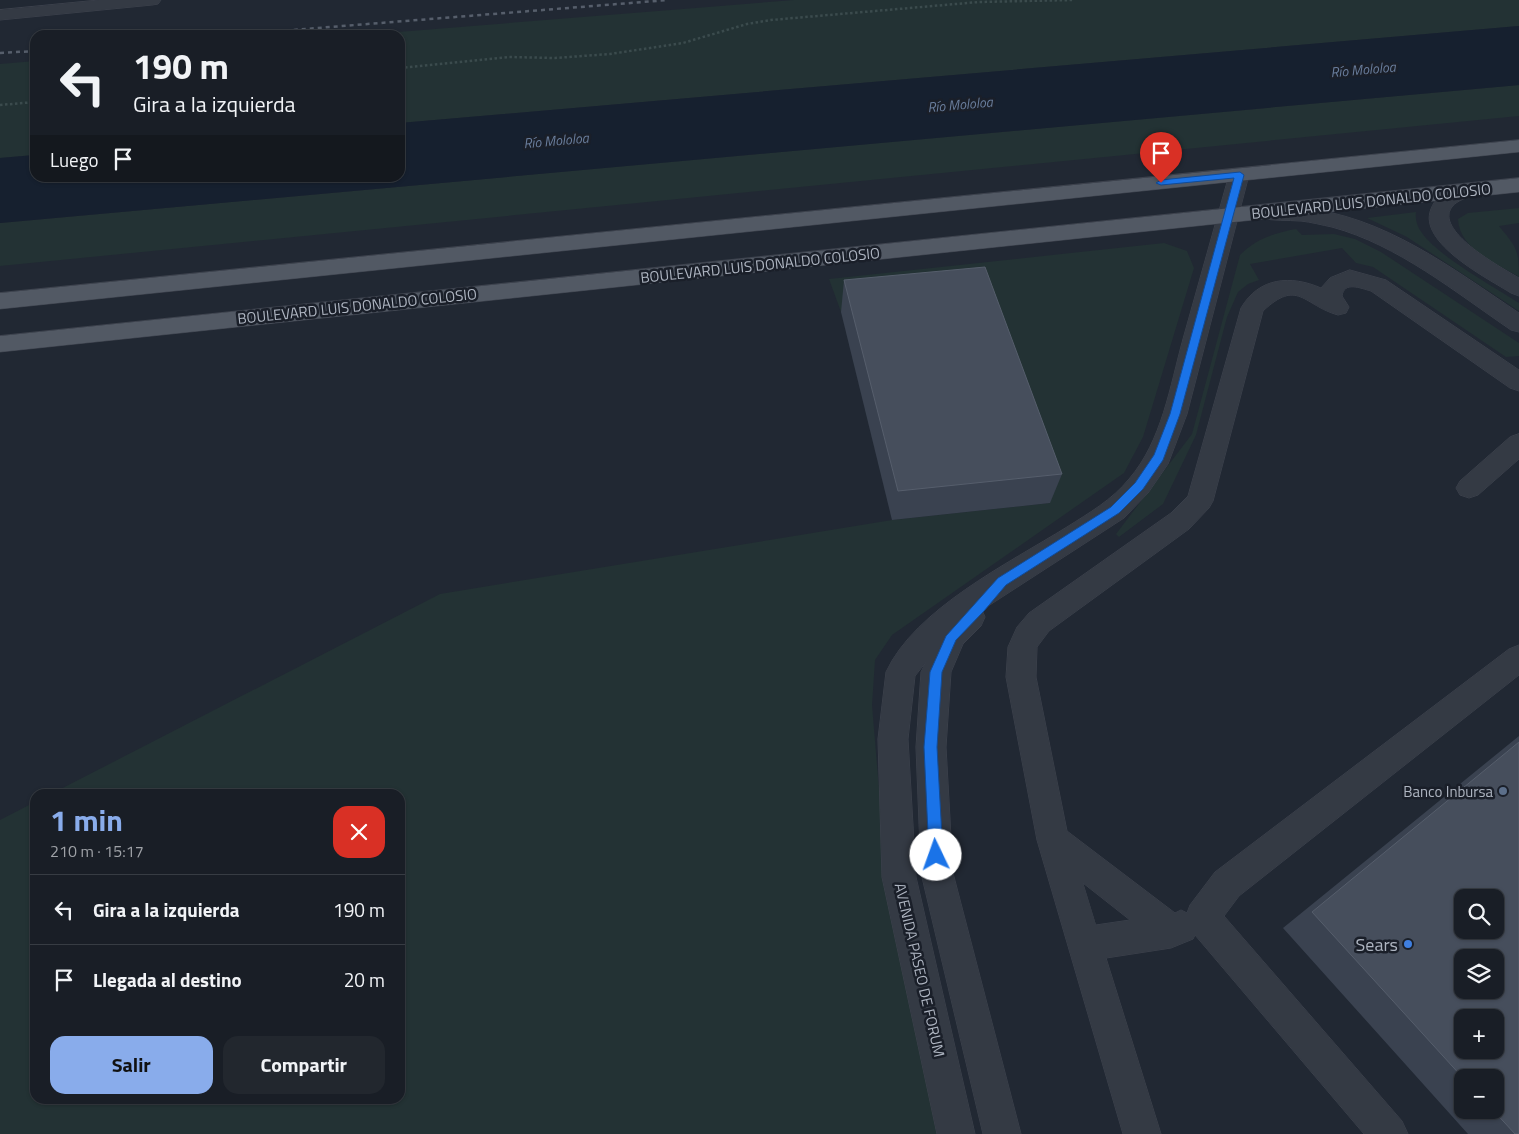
<!DOCTYPE html>
<html lang="es">
<meta charset="utf-8">
<style>
:root{--surface:#191e26;--page:#22272e;--text:#f1f3f6;--muted:#9fa2a7;--line:#373c43;--accent:#89aceb}
body{margin:0;font-family:"Titillium Web",sans-serif;background:var(--page);color:var(--text);height:100vh;display:flex;flex-direction:column;font-size:19px;white-space:nowrap}
*{box-sizing:border-box;margin:0}
p{font-size:16px;color:var(--muted)}
.icon{flex:none;width:28px;height:28px;fill:none;stroke:currentColor;stroke-width:2;stroke-linecap:round;stroke-linejoin:round}
.map{position:relative;flex:1;overflow:hidden}
.drawer{position:absolute;left:30px;top:789px;width:375px;height:315px;display:flex;flex-direction:column;background:var(--surface);border-radius:15px;box-shadow:0 1px 4px #0004,0 0 0 1px var(--line)}
.drawer>*{flex:none}
.guide{position:absolute;left:30px;top:30px;width:375px;height:152px;border-radius:15px;box-shadow:0 1px 4px #0004,0 0 0 1px var(--line);background:#191e26;color:var(--text);overflow:hidden}
.buttons{position:absolute;left:1454px;top:889px;display:grid;gap:10px}
.buttons a{display:grid;place-items:center;width:50px;height:50px;border-radius:10px;background:var(--surface);box-shadow:0 1px 4px #0004,0 0 0 1px var(--line);font-size:25px}
.pin{position:absolute;display:grid;place-items:center;width:42px;height:42px;color:#fff;margin:-51px -21px;border-radius:50% 50% 50% 0;rotate:-45deg;box-shadow:0 0 5px #0007}
.pin .icon{rotate:45deg}
.me{position:absolute;width:55px;margin:-28px;rotate:357deg;stroke-linejoin:round;filter:drop-shadow(0 0 4px #0008)}
.turn{display:flex;align-items:center;gap:18px;height:105px;padding:0 20px;font-size:22px}
.turn .icon{width:65px;height:65px;stroke-width:2.5}
.turn b{display:block;font-size:35px;line-height:42px}
.then{display:flex;align-items:center;height:48px;padding:0 20px;background:#0003;gap:10px;font-size:19px}
.round{display:grid;place-items:center;flex:none;width:52px;height:52px;border-radius:15px;background:var(--page)}
.overview{display:flex;align-items:center;justify-content:space-between;height:85px;padding:0 20px}
h1{font-size:30px;font-weight:700;line-height:38px;color:var(--accent)}
.button{display:flex;gap:10px;margin-top:auto;padding:10px 20px}
.button a{flex:1;height:58px;border-radius:15px;background:var(--accent);color:#111;font-size:20px;font-weight:700;line-height:58px;text-align:center}
.button a+a{background:var(--page);color:var(--text)}
ul{padding:0;list-style:none}
li{display:flex;align-items:center;gap:15px;height:70px;padding:0 20px;border-top:1px solid var(--line)}
li div{flex:1}
li b{display:block;font-size:19px}
li em{font-style:normal}
.map>svg:first-child{display:block}
</style>
<div class="map">
<svg width="1519" height="1134" viewBox="0 0 1519 1134">
<rect width="100%" height="100%" fill="#212833"/>
<!-- green -->
<g fill="#233234">
<path d="M 794,0 L 1519,0 L 1519,26 L 400,123 L 400,35 L 361,35 Z"/>
<path d="M 35,61 L 35,155 L 0,158 L 0,64 Z"/>
<path d="M 1519,85 L 1519,116 L 0,266 L 0,223 Z"/>
<path d="M 1519,208 L 1519,223 L 1499,226 C 1516,247 1519,249 1519,277 C 1496,263 1459,249 1458,219 L 1468,213 Z"/>
<path d="M 1416,212 C 1415,219 1417,227 1422,233 C 1438,256 1494,287 1519,303 L 1519,311 L 1407,237 L 1367,218 Z"/>
<path d="M 1296,229 L 1302,235 L 1334,234 L 1355,239 L 1381,252 L 1519,343 L 1519,356 L 1506,357 L 1373,267 L 1356,263 L 1342,248 L 1250,264 L 1259,280 L 1248,284 L 1238,292 L 1227,317 L 1196,435 L 1163,504 L 1119,537 L 1116,534 L 1192,434 L 1240,255 C 1256,239 1274,233 1296,229 Z"/>
<path d="M 1164,243 L 1187,251 L 1194,268 L 1143,437 L 1124,473 L 892,635 L 875,660 L 872,705 L 881,813 L 943,1134 L 0,1134 L 0,820 L 35,802 L 35,1099 L 400,1099 L 400,794 L 51,794 L 440,594 L 892,520 L 1050,503 L 978,299 L 841,312 L 829,279 Z"/>
</g>
<!-- water -->
<path fill="#16202f" d="M 1519,26 L 1519,85 L 0,223 L 0,158 L 35,155 L 35,178 L 400,178 L 400,123 Z"/>
<g fill="none" stroke-linecap="round" stroke-linejoin="round">
<defs>
<g id="minor">
<path d="M 99,0 L 161,0 L 158,4 L 152,5 L 0,20 L 0,10 Z"/>
<path d="M 1239,169 L 1246,170 L 1249,175 L 1187,414 L 1168,464 L 1148,493 L 1124,518 L 982,610 L 985,617 L 981,626 L 963,644 L 951,672 L 946,747 L 953,873 L 1021,1134 L 983,1134 L 921,873 L 916,747 L 921,672 L 926,662 L 915,676 L 908,739 L 916,877 L 975,1134 L 937,1134 L 882,877 L 878,739 L 886,672 C 915,609 1009,563 1067,527 C 1089,513 1112,500 1129,479 C 1162,441 1170,386 1183,339 C 1198,284 1214,230 1229,175 L 1232,170 Z"/>
<path d="M 1475,183 L 1482,185 L 1485,190 L 1482,195 C 1474,197 1464,197 1456,203 C 1425,227 1504,269 1519,278 L 1519,296 L 1511,293 C 1489,279 1417,243 1431,209 C 1438,190 1457,187 1475,183 Z"/>
<path d="M 1267,206 C 1278,207 1290,207 1301,208 C 1383,215 1453,269 1519,313 L 1519,332 L 1511,330 C 1455,292 1398,245 1332,227 C 1322,225 1311,222 1301,221 C 1287,220 1273,221 1260,218 L 1256,213 L 1260,208 Z"/>
<path d="M 1350,270 L 1386,280 L 1519,370 L 1519,391 L 1510,388 L 1371,291 C 1360,288 1344,281 1342,296 L 1349,307 L 1346,313 L 1338,315 C 1303,305 1298,278 1263,311 L 1213,501 L 1209,508 L 1189,529 L 1049,631 L 1037,647 L 1036,677 L 1067,831 L 1175,913 L 1181,910 L 1187,913 L 1190,905 L 1215,872 L 1509,649 L 1519,645 L 1519,675 L 1239,896 L 1224,916 L 1402,1121 L 1408,1134 L 1364,1134 L 1195,935 L 1193,939 L 1171,948 L 1106,958 L 1161,1134 L 1123,1134 L 1037,840 L 1006,677 L 1008,647 L 1017,627 L 1029,613 L 1171,513 L 1188,496 L 1241,308 C 1259,277 1291,275 1321,288 L 1330,278 ZM 1083,883 L 1130,920 L 1096,925 Z"/>
<path d="M 1519,434 L 1519,459 L 1478,495 L 1469,498 L 1460,495 L 1456,488 L 1460,481 L 1510,437 Z"/>
</g>
<g id="major">
<path d="M 1519,140 L 1519,152 L 0,309 L 0,293 Z"/>
<path d="M 1519,178 L 1519,192 L 0,352 L 0,336 Z"/>
</g>
</defs>
<!-- minor casing -->
<use href="#minor" stroke="#3e434e" stroke-width="1"/>
<!-- major casing -->
<use href="#major" stroke="#3e434e" stroke-width="1"/>
<!-- path -->
<g stroke="#3b4b4d" stroke-width="2.5" stroke-dasharray="2.5 2.5" stroke-linecap="butt">
<path d="M 400,68 L 509,57 L 555,58 L 610,54 L 683,43 L 747,24 L 771,20 L 979,2 L 1073,0"/>
<path d="M 0,105 L 35,102"/>
</g>
<!-- minor -->
<use href="#minor" fill="#343a44" fill-rule="evenodd"/>
<!-- major -->
<use href="#major" fill="#525964" fill-rule="evenodd"/>
<!-- rail -->
<g stroke="#565e6b" stroke-width="2.5" stroke-dasharray="4 4" stroke-linecap="butt">
<path d="M 230,35 L 668,0"/>
<path d="M 0,53 L 35,51"/>
</g>
</g>
<!-- wall -->
<g fill="#3a4250" fill-rule="evenodd">
<path d="M 844,280 L 1062,474 L 1050,503 L 892,520 L 841,312 Z"/>
<path d="M 1519,736 L 1519,1134 L 1468,1134 L 1283,928 ZM 1462,1078 L 1495,1078 L 1495,1110 L 1462,1110 Z"/>
</g>
<!-- building -->
<g fill="#464e5c" stroke="#565e6c" fill-rule="evenodd">
<path d="M 985,267 L 1062,474 L 898,491 L 844,280 Z"/>
<path d="M 1519,742 L 1519,1134 L 1515,1134 L 1493,1110 L 1495,1110 L 1495,1078 L 1463,1078 L 1312,912 ZM 1462,898 L 1495,898 L 1495,930 L 1462,930 ZM 1462,958 L 1495,958 L 1495,990 L 1462,990 ZM 1462,1018 L 1495,1018 L 1495,1050 L 1462,1050 Z"/>
</g>
<!-- route -->
<path fill="#1a73e8" stroke="#114b97" d="M 1240,172 L 1244,175 L 1180,414 L 1163,460 L 1143,489 L 1119,513 L 1006,585 L 984,611 L 956,640 L 942,672 L 937,747 L 943,855 L 941,860 L 936,862 L 931,860 L 929,855 L 924,747 L 930,672 L 946,636 L 998,578 L 1111,507 L 1135,483 L 1154,455 L 1170,414 L 1234,178 L 1161,185 L 1156,183 L 1161,180 Z"/>
<!-- markers -->
<circle fill="#5c6f8a" stroke="#1a1f29" stroke-width="2" cx="1503" cy="791" r="5"/>
<circle fill="#3f7fe0" stroke="#1a1f29" stroke-width="2" cx="1408" cy="944" r="5"/>
<g text-anchor="middle" dominant-baseline="central" stroke-width="5" stroke-linejoin="round" paint-order="stroke">
<!-- far-water labels -->
<g font-size="14" font-style="italic" fill="#6a7e9d" stroke="#1a1f29">
<text transform="translate(1363 69) rotate(-5)">Río Mololoa</text>
<text transform="translate(960 104) rotate(-5)">Río Mololoa</text>
<text transform="translate(556 140) rotate(-5)">Río Mololoa</text>
</g>
<!-- street labels -->
<g font-size="15" fill="#aeb5c1" stroke="#1a1f29">
<text transform="translate(1371 201) rotate(-6)">BOULEVARD LUIS DONALDO COLOSIO</text>
<text transform="translate(760 265) rotate(-6)">BOULEVARD LUIS DONALDO COLOSIO</text>
<text transform="translate(357 306) rotate(-6)">BOULEVARD LUIS DONALDO COLOSIO</text>
<text transform="translate(920 970) rotate(77)">AVENIDA PASEO DE FORUM</text>
</g>
<!-- poi labels -->
<g font-size="15" fill="#aeb5c1" stroke="#1a1f29" text-anchor="end">
<text x="1493" y="791">Banco Inbursa</text>
</g>
<!-- near-poi labels -->
<g font-size="18" fill="#aeb5c1" stroke="#1a1f29" text-anchor="end">
<text x="1398" y="944">Sears</text>
</g>
</g>
</svg>
<div class="buttons">
<a><svg class="icon" aria-label="search" viewBox="0 0 24 24"><circle cx="10" cy="10" r="6"/><path d="M15 15l6 6"/></svg></a>
<a><svg class="icon" aria-label="layers" viewBox="0 0 24 24"><path d="M12 4l9 5-9 5-9-5zM3 14l9 5 9-5"/></svg></a>
<a>+</a>
<a>−</a>
</div>
<div class="pin" style="left:1161px;top:183px;background:#d93025"><svg class="icon" aria-label="arrive" viewBox="0 0 24 24"><path d="M6 21V4h12l-3 4 3 4H6"/></svg></div>
<svg class="me" style="left:936px;top:855px" viewBox="-20 -20 40 40"><circle r="19" fill="#fff"/><path d="M0-13L10 11 0 6-10 11z" fill="#1a73e8"/></svg>
<div class="guide">
<div class="turn"><svg class="icon" aria-label="left" viewBox="0 0 24 24"><path d="M17 20v-9H6M10 6l-5 5 5 5"/></svg><div><b>190 m</b>Gira a la izquierda</div></div>
<div class="then">Luego<svg class="icon" aria-label="arrive" viewBox="0 0 24 24"><path d="M6 21V4h12l-3 4 3 4H6"/></svg></div>
</div>
<section class="drawer">
<div class="overview"><div><h1>1 min</h1><p>210 m · 15:17</p></div><a class="round" style="background:#d93025;color:#fff"><svg class="icon" aria-label="close" viewBox="0 0 24 24"><path d="M6 6l12 12M18 6L6 18"/></svg></a></div>
<ul>
<li><svg class="icon" aria-label="left" viewBox="0 0 24 24"><path d="M17 20v-9H6M10 6l-5 5 5 5"/></svg><div><b>Gira a la izquierda</b></div><em>190 m</em></li>
<li><svg class="icon" aria-label="arrive" viewBox="0 0 24 24"><path d="M6 21V4h12l-3 4 3 4H6"/></svg><div><b>Llegada al destino</b></div><em>20 m</em></li>
</ul>
<div class="button"><a>Salir</a><a>Compartir</a></div>
</section>
</div>
